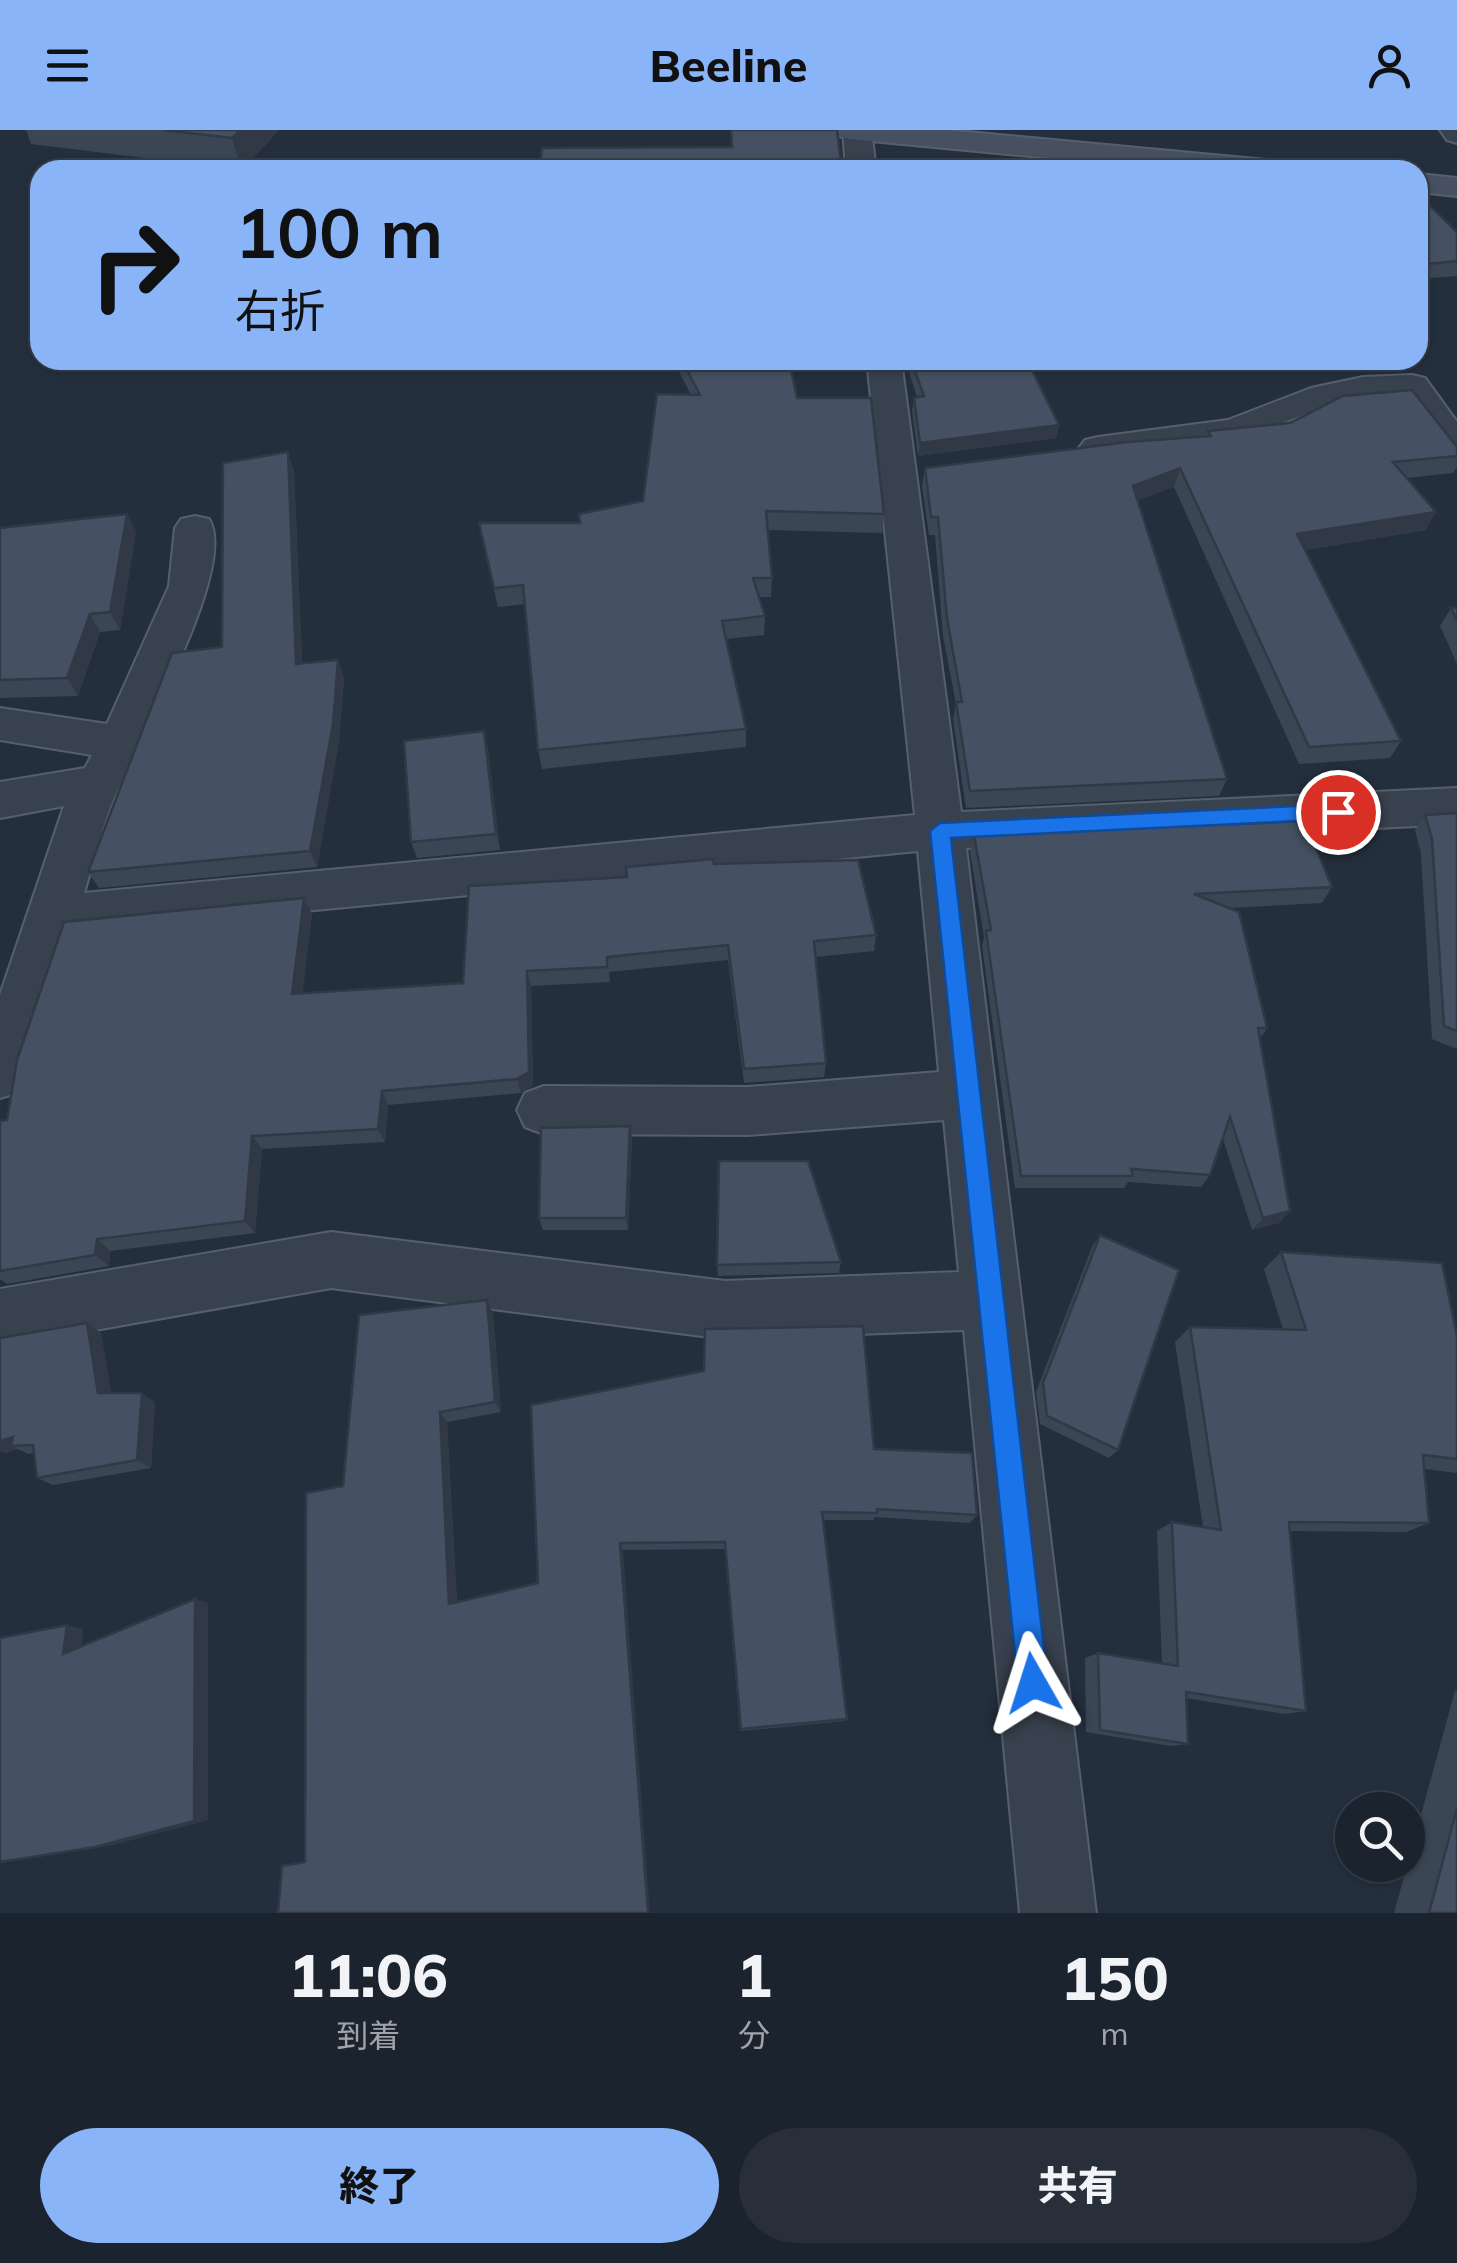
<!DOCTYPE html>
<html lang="ja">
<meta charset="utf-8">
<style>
:root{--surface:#1b232e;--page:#282f3a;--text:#f1f3f6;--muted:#a0a4aa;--line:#39404a;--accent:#8ab4f8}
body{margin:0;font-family:Mulish,"Noto Sans JP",sans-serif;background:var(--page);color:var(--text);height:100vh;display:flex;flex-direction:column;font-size:38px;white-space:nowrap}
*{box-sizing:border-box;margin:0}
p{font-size:32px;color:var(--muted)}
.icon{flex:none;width:55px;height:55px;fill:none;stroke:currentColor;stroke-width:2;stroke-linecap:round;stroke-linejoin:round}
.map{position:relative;height:1783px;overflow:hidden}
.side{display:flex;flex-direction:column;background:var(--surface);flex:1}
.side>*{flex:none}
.guide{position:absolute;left:30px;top:30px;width:1398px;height:210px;border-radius:30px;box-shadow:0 2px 8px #0004,0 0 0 2px var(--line);background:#8ab4f8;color:#111;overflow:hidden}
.controls{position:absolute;left:1335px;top:1662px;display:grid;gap:20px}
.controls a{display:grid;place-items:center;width:90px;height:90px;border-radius:50%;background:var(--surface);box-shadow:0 2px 8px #0004,0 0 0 2px var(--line);font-size:50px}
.pin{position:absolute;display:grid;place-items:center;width:85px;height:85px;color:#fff;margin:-42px;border:5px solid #fff;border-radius:50%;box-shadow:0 2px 10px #0007}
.me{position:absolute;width:110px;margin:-55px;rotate:354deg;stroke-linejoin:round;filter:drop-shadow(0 0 8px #0008)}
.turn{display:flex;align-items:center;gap:35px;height:210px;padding:0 40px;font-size:45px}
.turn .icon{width:130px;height:130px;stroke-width:2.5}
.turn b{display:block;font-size:70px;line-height:85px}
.eta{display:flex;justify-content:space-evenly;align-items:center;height:170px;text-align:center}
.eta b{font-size:60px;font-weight:800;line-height:70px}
.action{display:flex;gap:20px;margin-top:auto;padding:20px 40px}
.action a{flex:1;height:115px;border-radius:60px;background:var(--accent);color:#111;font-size:40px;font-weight:800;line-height:115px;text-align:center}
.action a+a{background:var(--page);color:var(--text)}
header{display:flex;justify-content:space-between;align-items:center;height:130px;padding:0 40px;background:var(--accent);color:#111;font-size:45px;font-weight:800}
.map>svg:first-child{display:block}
</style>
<header><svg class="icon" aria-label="menu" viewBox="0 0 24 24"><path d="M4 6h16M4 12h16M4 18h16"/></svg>Beeline<svg class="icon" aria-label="person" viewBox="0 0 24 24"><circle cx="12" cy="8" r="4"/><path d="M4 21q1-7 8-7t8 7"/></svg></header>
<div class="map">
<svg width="1457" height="1783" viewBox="0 0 1457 1783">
<rect width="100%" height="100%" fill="#242f3e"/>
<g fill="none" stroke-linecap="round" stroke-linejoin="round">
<defs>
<g id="street">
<path d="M 843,0 L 871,0 L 876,40 L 846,40 Z"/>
<path d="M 1440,0 L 1457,0 L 1457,13 L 1447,10 Z"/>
<path d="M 867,230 L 901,230 L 961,682 L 1457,658 L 1457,694 L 966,718 L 1096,1783 L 1020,1783 L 964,1200 L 725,1209 L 331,1158 L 0,1217 L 0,1159 L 331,1102 L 725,1151 L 959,1142 L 944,990 L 748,1005 L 544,1004 L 525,997 L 517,980 L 525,963 L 544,956 L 748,957 L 939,942 L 918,721 L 71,804 L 27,945 L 19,962 L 0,968 L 0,865 L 64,676 L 0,688 L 0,652 L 85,638 L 92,625 L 0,610 L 0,578 L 107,594 L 169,456 L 175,398 L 181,389 L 195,386 L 209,389 C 240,437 132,623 111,675 C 100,703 93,734 84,763 L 915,685 Z"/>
<path d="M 1412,245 L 1425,248 L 1457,292 L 1457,328 L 1444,325 L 1402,267 L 1363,269 L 1321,278 L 1235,311 L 1098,329 L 1085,326 L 1079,318 L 1085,310 L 1098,307 L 1228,290 L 1311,258 L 1363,247 Z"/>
</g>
<g id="secondary">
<path d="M 835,0 L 947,0 L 1276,31 L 1287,33 L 1292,40 L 1177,40 L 850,9 L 839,6 Z"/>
<path d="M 1418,44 L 1457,48 L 1457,66 L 1418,62 Z"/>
</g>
</defs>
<!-- street casing -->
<use href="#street" stroke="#565f6c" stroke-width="4"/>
<!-- secondary casing -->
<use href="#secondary" stroke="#565f6c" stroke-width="4"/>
<!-- street -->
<use href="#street" fill="#38414e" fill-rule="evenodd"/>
<!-- secondary -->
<use href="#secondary" fill="#465061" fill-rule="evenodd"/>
</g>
<!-- wall -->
<g fill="#3b4654">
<path d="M 26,0 L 279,0 L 242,40 L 31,14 Z"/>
<path d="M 1418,66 L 1457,102 L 1457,146 L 1418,149 Z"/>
<path d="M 673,230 L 789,230 L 797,268 L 884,384 L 882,403 L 768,400 L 772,448 L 771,467 L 759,467 L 765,486 L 764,505 L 726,509 L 746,599 L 746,617 L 542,639 L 538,620 L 525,474 L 498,477 L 483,412 L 580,393 L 643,371 L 691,265 Z"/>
<path d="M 907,230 L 1062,230 L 1029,234 L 1059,295 L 1056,308 L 918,326 L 912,281 L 914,268 L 917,267 L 907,236 Z"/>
<path d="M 1208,301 L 1457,317 L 1457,337 L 1453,343 L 1407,348 L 1426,400 L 1305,420 L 1401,611 L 1390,628 L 1299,634 L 1174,357 L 1138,370 L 1227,649 L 1219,666 L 966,678 L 953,589 L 956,574 L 943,506 L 935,405 L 929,405 L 922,356 L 925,338 L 1207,306 Z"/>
<path d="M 294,340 L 302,533 L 338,530 L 344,548 L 339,611 L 317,737 L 99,758 L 88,742 L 222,517 Z"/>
<path d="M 127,384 L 136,402 L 120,500 L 100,502 L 78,566 L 0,568 L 0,398 Z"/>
<path d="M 1451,478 L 1457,478 L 1457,534 L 1440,496 Z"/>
<path d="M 488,618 L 500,720 L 417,728 L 411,712 Z"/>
<path d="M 1457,683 L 1457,919 L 1432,909 L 1421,724 L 1415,700 L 1425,685 Z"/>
<path d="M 974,705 L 1332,757 L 1322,773 L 1228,778 L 1267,898 L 1260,909 L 1290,1081 L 1279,1093 L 1252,1100 L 1223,1009 L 1210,1045 L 1201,1057 L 1128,1052 L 1124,1058 L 1015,1058 L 982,816 L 984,807 L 970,722 Z"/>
<path d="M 714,734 L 876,805 L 874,821 L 815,827 L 826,933 L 824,947 L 744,953 L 728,830 L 609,842 L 610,852 L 531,856 L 533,956 L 521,963 L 388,975 L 385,1012 L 262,1019 L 255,1103 L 110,1121 L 109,1136 L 7,1154 L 0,1149 L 0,991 L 7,990 L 304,768 L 312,784 L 302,863 L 463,853 L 627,747 Z"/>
<path d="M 630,996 L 632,1009 L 628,1100 L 543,1100 L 539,1088 Z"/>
<path d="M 1100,1105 L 1118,1320 L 1109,1328 L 1040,1294 L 1036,1262 L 1092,1117 Z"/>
<path d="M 1281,1122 L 1457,1206 L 1457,1343 L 1424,1339 L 1429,1393 L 1406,1402 L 1289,1401 L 1306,1581 L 1285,1584 L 1186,1568 L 1188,1614 L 1171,1616 L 1086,1602 L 1085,1528 L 1098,1523 L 1162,1534 L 1157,1401 L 1172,1392 L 1203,1397 L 1175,1212 L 1190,1197 L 1283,1199 L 1264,1139 Z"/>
<path d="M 841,1132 L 839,1143 L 718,1146 L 717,1135 Z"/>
<path d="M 493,1183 L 501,1282 L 447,1292 L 457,1472 L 538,1453 L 531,1275 L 874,1319 L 977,1385 L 970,1393 L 875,1387 L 873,1390 L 823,1390 L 847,1589 L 844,1591 L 740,1601 L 725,1419 L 623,1420 L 305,1732 L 343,1356 Z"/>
<path d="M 101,1203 L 111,1263 L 155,1272 L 151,1338 L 53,1355 L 37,1348 L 34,1323 L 28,1324 L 18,1319 L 5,1323 L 0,1321 L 0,1208 Z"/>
<path d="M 195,1469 L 208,1473 L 208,1690 L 112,1715 L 0,1733 L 0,1508 L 83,1499 L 81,1516 Z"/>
<path d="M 1457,1560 L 1457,1783 L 1394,1783 L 1455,1561 Z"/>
</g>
<!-- shaded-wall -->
<g fill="#303945">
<path d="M 240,0 L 279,0 L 242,40 L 232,8 Z"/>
<path d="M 1059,295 L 1056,308 L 918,326 L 920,313 Z"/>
<path d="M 288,322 L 294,340 L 303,551 L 296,534 Z"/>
<path d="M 1180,338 L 1174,357 L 1128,374 L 1133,356 Z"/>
<path d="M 1436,382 L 1426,400 L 1289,423 L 1297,404 Z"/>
<path d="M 127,384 L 136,402 L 120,500 L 110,482 Z"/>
<path d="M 90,484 L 100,502 L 78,566 L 67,548 Z"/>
<path d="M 338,530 L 344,548 L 339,611 L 317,737 L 310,721 Z"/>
<path d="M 484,601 L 488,618 L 500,720 L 496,704 Z"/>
<path d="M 304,768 L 312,784 L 301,879 L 292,864 Z"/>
<path d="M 527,841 L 531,856 L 533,956 L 521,963 L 517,949 Z"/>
<path d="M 382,961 L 388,975 L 385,1012 L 378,999 Z"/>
<path d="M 630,996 L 632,1009 L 628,1100 L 626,1088 Z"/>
<path d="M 252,1006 L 262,1019 L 255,1103 L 245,1091 Z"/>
<path d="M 1290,1081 L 1279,1093 L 1252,1100 L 1263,1088 Z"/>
<path d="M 97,1109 L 110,1121 L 109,1136 L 95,1125 Z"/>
<path d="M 487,1170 L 493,1183 L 501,1282 L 495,1272 Z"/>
<path d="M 87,1193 L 101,1203 L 112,1271 L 98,1263 Z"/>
<path d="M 142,1263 L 155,1272 L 151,1338 L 137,1330 Z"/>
<path d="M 440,1282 L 447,1292 L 457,1479 L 449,1474 Z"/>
<path d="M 13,1307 L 11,1316 L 18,1319 L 5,1323 L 0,1321 L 0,1311 Z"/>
<path d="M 620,1413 L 623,1420 L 650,1783 L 648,1783 Z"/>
<path d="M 195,1469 L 208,1473 L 208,1690 L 112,1715 L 95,1717 Z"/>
<path d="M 67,1495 L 83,1499 L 80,1527 L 63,1524 Z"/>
</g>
<!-- building -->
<g fill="#455162" stroke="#303945" stroke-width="2.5">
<path d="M 163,0 L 240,0 L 232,8 Z"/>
<path d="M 731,0 L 837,0 L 842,40 L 540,40 L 542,18 L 732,17 Z"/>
<path d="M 1418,66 L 1420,66 L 1457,102 L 1457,131 L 1418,135 Z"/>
<path d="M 682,230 L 789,230 L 797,268 L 871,268 L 884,384 L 766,381 L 772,448 L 753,448 L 765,486 L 722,491 L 746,599 L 538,620 L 523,455 L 494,458 L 479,393 L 580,393 L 579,384 L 643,371 L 657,264 L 700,265 Z"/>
<path d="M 911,230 L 1027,230 L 1059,295 L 920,313 L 914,268 L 924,266 Z"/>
<path d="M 1412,260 L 1457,317 L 1457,326 L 1393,332 L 1436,382 L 1297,404 L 1401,611 L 1309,617 L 1180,338 L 1133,356 L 1227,649 L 970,661 L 956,572 L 962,572 L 947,488 L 938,387 L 931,387 L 925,338 L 1128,312 L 1211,306 L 1208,301 L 1290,293 L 1343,266 Z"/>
<path d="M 288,322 L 296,534 L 338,530 L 333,594 L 310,721 L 88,742 L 172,523 L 222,517 L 223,333 Z"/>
<path d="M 127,384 L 110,482 L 90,484 L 67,548 L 0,550 L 0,398 Z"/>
<path d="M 1451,478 L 1457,478 L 1457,491 Z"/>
<path d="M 484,601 L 496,704 L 411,712 L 404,611 Z"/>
<path d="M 1457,683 L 1457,901 L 1444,896 L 1432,709 L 1425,685 Z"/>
<path d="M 1305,691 L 1332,757 L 1194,764 L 1239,782 L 1267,898 L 1258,898 L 1290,1081 L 1263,1088 L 1230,987 L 1210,1045 L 1131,1039 L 1133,1046 L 1021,1046 L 986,801 L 991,800 L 974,705 Z"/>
<path d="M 713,729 L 714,734 L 858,730 L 876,805 L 814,811 L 826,933 L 744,939 L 728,815 L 607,827 L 607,837 L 527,841 L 529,942 L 517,949 L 382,961 L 378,999 L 252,1006 L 245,1091 L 97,1109 L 95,1125 L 0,1141 L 0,991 L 7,990 L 17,930 L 64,792 L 304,768 L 292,864 L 463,853 L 469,756 L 627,747 L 626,737 Z"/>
<path d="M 630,996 L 626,1088 L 539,1088 L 541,998 Z"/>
<path d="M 719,1031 L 808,1031 L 841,1132 L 717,1135 Z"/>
<path d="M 1100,1105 L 1179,1140 L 1118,1320 L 1047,1286 L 1043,1253 Z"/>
<path d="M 1281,1122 L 1442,1133 L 1457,1206 L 1457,1329 L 1423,1325 L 1429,1393 L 1289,1392 L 1306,1581 L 1186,1562 L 1188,1614 L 1100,1600 L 1098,1523 L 1178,1536 L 1172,1392 L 1221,1400 L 1190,1197 L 1306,1200 Z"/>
<path d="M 487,1170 L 495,1272 L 440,1282 L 449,1474 L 538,1453 L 531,1275 L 704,1241 L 705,1199 L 863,1196 L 874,1319 L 972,1323 L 977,1385 L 877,1379 L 877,1383 L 822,1382 L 847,1589 L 741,1599 L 725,1412 L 620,1413 L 648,1783 L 278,1783 L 282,1736 L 305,1732 L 306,1363 L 343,1356 L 359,1185 Z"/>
<path d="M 87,1193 L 98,1263 L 142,1263 L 137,1330 L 37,1348 L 33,1315 L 11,1316 L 13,1307 L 0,1311 L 0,1208 Z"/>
<path d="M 195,1469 L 194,1691 L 95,1717 L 0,1732 L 0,1508 L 67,1495 L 63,1524 Z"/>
<path d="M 1457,1678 L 1457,1783 L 1429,1783 Z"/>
</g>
<!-- route -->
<path fill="#1a73e8" stroke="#114b97" stroke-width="2.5" d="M 1338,674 L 1348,682 L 1338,689 L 951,708 L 1048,1553 L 1044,1564 L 1033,1568 L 1022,1564 L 1018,1553 L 930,701 L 940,693 Z"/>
</svg>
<div class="controls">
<a><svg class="icon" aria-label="search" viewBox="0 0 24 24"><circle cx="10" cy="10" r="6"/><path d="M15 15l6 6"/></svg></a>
</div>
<div class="pin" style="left:1338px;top:682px;background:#d93025"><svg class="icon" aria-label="arrive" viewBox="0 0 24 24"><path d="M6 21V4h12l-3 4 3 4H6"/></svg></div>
<svg class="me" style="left:1033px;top:1553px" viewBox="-20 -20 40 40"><path d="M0-17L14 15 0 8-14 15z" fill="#1a73e8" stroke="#fff" stroke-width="4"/></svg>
<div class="guide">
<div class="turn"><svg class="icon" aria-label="right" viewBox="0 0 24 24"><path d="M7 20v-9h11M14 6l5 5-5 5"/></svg><div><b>100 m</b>右折</div></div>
</div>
</div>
<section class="side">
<div class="eta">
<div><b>11:06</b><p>到着</p></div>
<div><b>1</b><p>分</p></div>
<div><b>150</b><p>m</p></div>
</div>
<div class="action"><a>終了</a><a>共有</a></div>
</section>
